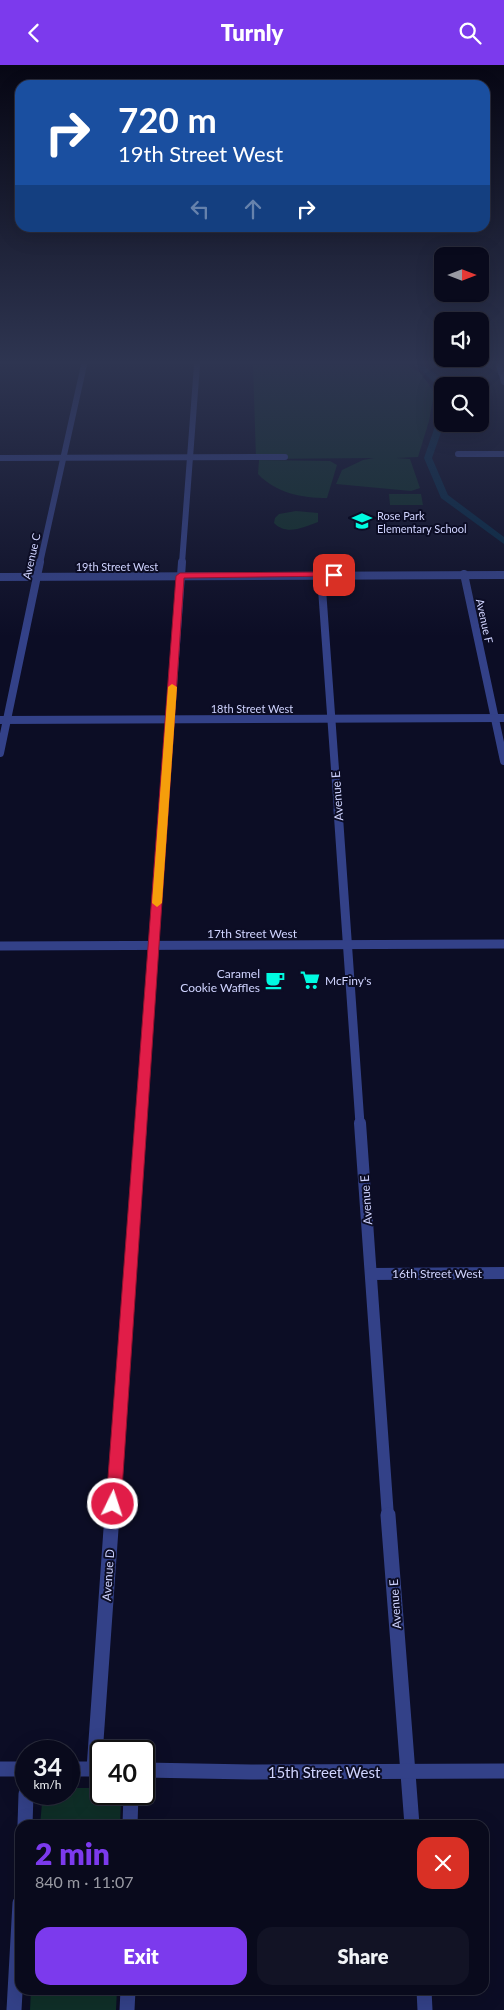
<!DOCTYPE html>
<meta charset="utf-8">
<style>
:root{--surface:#090a1c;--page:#121325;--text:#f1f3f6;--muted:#999aa3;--line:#292b3b;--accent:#7c3aed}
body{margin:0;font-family:Lato,sans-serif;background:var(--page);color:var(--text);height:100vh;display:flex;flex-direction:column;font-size:19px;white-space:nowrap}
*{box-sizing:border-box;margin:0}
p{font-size:16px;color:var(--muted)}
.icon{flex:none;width:28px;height:28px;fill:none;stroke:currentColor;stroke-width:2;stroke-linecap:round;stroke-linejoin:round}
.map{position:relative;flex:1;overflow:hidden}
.panel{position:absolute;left:15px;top:1755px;width:474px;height:175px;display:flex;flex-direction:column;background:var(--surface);border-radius:15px;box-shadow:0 5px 20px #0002,0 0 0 1px var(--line)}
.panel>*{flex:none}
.hud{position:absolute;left:15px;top:15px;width:475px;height:152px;border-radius:15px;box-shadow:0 5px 20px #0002,0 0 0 1px var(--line);background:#1a4fa0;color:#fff;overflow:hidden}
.needle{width:32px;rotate:90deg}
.controls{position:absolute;left:434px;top:182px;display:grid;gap:10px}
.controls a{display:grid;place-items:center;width:55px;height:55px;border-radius:10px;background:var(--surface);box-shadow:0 5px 20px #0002,0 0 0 1px var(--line);font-size:25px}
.speed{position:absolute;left:15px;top:1675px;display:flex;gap:10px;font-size:25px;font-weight:700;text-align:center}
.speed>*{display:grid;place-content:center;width:65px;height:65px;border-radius:50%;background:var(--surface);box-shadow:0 5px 20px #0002,0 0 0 1px var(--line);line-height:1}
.speed small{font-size:12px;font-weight:400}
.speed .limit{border:2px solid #111;border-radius:8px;background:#fff;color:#111}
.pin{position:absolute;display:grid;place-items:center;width:42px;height:42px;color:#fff;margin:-21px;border-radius:10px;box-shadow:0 2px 8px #0006}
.me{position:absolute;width:55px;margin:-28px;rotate:4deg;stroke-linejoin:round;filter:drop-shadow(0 0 4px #0008)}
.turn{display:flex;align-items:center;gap:18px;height:105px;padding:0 20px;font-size:22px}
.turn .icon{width:65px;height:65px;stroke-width:2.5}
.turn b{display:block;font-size:35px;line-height:42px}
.lanes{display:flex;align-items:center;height:48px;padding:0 20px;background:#0003;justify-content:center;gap:25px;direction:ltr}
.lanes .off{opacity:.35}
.round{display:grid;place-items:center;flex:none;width:52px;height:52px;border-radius:15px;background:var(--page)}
.summary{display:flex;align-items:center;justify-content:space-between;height:85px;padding:0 20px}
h1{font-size:30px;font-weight:800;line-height:38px;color:var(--accent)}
.action{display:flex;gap:10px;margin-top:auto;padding:10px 20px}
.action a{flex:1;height:58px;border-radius:15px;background:var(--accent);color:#fff;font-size:20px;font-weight:800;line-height:58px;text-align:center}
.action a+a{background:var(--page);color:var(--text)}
header{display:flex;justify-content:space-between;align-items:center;height:65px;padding:0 20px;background:var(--accent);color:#fff;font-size:22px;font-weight:800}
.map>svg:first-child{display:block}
</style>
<header><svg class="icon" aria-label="back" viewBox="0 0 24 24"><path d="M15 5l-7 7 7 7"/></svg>Turnly<svg class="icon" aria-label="search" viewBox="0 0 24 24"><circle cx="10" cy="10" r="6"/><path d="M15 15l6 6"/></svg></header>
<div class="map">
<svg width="504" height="1945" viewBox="0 0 504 1945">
<rect width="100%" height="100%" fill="#0c0d25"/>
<!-- green -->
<g fill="#0f2f28">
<path d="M 253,300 L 407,300 L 422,309 L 434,328 L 429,356 L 418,392 L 396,393 L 410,394 L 420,423 L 411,426 L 336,419 L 342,405 L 363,395 L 374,393 L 256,394 Z"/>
<path d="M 259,395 L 330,396 L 337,400 L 327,433 C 302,433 276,428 258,409 Z"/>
<path d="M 389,429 L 421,429 L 423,440 L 390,440 Z"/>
<path d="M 296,446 L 318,448 L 318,457 C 304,462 287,471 274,458 L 275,453 L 279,449 Z"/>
<path d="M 69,1723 L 101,1723 L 101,1729 L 108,1729 L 115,1736 L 121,1736 L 120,1760 L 40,1760 L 42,1738 L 47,1737 L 54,1729 L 69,1729 Z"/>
<path d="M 31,1925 L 117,1925 L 116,1945 L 30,1945 Z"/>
</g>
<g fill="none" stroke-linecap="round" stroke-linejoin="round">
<!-- canal -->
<g fill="#052945" fill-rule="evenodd">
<path d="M 415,300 C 429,300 438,311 447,321 L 440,323 Z"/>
<path d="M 439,350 L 442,350 L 444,359 L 432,393 L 448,430 L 504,472 L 504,479 L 441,433 L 424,393 Z"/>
</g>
<!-- minor-far4 -->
<g stroke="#334188" stroke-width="6">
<path d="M 499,300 L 504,317"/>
<path d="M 458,389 L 504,389"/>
<path d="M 0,393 L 285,392"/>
<path d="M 40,498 L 84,300"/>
<path d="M 182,498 L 197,300"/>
</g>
<!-- minor-far3 -->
<g stroke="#334188" stroke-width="8">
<path d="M 464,509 L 504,696"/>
<path d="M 321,510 L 338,746"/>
<path d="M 0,512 L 504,510"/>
<path d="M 0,655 L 504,653"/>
<path d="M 0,688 L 40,497"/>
<path d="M 164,746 L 182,497"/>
</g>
<!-- minor-far2 -->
<g stroke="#334188" stroke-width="9">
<path d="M 338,745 L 360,1059"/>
<path d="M 154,881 L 164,745"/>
</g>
<!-- minor-far1 -->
<g stroke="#334188" stroke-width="12">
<path d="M 360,1058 L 388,1452"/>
<path d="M 371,1209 L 504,1208"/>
</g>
<!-- minor -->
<g stroke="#334188" stroke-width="15">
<path d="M 388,1450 L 412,1760"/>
<path d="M 25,1760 L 26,1729"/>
<path d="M 130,1760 L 131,1729"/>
<path d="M 424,1925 L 425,1945"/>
<path d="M 14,1945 L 20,1838"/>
<path d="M 127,1945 L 128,1925"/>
</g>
<!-- tertiary-far2 -->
<g stroke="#334188" stroke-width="9">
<path d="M 0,881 L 504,879"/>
<path d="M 141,1059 L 154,881"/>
</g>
<!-- tertiary-far1 -->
<path stroke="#334188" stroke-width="12" d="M 112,1452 L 141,1058"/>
<!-- tertiary -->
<g stroke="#334188" stroke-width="15">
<path d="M 0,1704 L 26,1704"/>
<path d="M 69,1704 L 101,1704"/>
<path d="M 94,1704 L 112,1450"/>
<path d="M 144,1705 L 251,1707 L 504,1706"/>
</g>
</g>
<!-- sky -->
<linearGradient id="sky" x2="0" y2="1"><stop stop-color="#070714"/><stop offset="0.52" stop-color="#2e3551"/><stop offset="1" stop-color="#2e3551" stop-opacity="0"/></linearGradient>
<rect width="504" height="572" fill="url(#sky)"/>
<!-- route -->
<path fill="#e11d48" stroke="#92132f" d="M 334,507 L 337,508 L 337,511 L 184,513 L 121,1439 L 118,1444 L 113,1446 L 108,1444 L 106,1439 L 176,511 L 180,508 Z"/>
<!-- slow -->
<path fill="#f59e0b" d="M 172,619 L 177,622 L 162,838 L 157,842 L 152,838 L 168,622 Z"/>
<!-- icons -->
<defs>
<symbol id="school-bare" viewBox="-9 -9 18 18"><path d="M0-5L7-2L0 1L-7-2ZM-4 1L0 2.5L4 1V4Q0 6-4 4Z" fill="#00fbe1" stroke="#0c0d25" stroke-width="2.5" paint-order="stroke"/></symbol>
<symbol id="cafe-bare" viewBox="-9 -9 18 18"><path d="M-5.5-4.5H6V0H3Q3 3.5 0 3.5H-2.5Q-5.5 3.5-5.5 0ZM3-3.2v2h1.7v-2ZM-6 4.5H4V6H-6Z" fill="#00fbe1" stroke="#0c0d25" stroke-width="2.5" paint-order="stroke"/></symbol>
<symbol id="supermarket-bare" viewBox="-9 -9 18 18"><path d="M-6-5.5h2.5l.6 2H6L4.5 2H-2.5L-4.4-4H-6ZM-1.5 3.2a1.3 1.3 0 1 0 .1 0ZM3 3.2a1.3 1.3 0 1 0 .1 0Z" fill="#00fbe1" stroke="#0c0d25" stroke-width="2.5" paint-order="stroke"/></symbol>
</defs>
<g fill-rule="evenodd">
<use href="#school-bare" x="348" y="442" width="28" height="28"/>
<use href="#cafe-bare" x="261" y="901" width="28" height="28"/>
<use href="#supermarket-bare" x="296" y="901" width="28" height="28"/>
</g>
<g text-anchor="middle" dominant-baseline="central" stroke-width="4" stroke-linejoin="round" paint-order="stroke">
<!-- far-poi labels -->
<g font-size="11" fill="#d0d4ff" stroke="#0c0d25" text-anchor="start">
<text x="377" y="450">Rose Park<tspan x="377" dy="13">Elementary School</tspan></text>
</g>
<!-- far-street labels -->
<g font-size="11" fill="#d0d4ff" stroke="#0c0d25">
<text transform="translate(31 491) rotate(-77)">Avenue C</text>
<text x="117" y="501">19th Street West</text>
<text transform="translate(485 556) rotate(78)">Avenue F</text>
<text x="252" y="643">18th Street West</text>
</g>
<!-- street labels -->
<g font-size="12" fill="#d0d4ff" stroke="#0c0d25">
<text transform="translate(337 731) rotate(-94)">Avenue E</text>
<text x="252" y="868">17th Street West</text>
<text transform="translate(366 1135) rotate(-94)">Avenue E</text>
<text x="437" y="1208">16th Street West</text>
<text transform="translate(108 1510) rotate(-86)">Avenue D</text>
<text transform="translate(395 1539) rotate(-94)">Avenue E</text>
</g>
<!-- poi labels -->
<g font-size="12" fill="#d0d4ff" stroke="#0c0d25" text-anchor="end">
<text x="260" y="908">Caramel<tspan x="260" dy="14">Cookie Waffles</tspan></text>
<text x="325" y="915" text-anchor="start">McFiny's</text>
</g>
<!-- near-street labels -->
<g font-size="15" fill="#d0d4ff" stroke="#0c0d25">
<text x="324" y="1707">15th Street West</text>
</g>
</g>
</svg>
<div class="controls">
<a><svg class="needle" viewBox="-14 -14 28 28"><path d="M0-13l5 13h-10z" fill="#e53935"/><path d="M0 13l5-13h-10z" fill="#999aa3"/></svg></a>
<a><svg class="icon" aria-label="sound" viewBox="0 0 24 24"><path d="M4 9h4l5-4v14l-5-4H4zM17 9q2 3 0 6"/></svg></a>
<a><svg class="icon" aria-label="search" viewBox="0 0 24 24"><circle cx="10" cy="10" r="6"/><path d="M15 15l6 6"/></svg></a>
</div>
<div class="speed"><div>34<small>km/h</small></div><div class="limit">40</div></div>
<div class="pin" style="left:334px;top:510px;background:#d93025"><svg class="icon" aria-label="arrive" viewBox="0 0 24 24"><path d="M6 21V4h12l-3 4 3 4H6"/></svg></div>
<svg class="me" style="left:113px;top:1439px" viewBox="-20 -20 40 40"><circle r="17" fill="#e11d48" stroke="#fff" stroke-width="3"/><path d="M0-11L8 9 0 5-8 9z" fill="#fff"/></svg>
<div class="hud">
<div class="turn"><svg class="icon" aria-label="right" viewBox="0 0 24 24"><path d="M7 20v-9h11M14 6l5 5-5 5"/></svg><div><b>720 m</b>19th Street West</div></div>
<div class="lanes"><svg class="icon off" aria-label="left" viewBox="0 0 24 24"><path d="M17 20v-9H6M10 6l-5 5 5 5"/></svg><svg class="icon off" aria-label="ahead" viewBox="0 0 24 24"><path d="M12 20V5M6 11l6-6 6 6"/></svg><svg class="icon" aria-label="right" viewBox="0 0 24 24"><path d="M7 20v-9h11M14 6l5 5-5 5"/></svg></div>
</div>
<section class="panel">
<div class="summary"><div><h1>2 min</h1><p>840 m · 11:07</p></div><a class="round" style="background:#d93025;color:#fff"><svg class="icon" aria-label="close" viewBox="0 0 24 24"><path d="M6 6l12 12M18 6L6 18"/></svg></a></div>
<div class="action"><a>Exit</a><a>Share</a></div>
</section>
</div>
